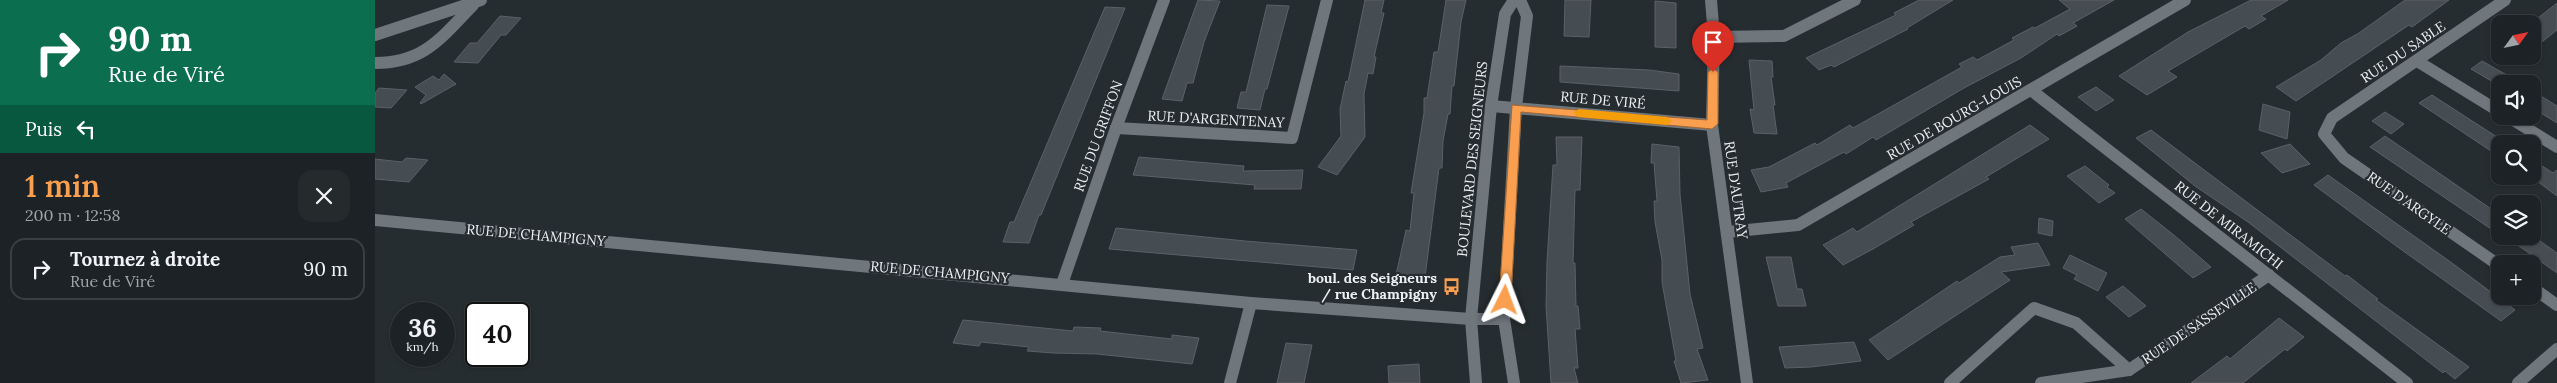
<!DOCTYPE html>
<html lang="fr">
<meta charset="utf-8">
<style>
:root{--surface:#1c2225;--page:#252a2d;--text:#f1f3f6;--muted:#a0a4a7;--line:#3a3f42;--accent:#fa9f4f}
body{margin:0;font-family:Lora,serif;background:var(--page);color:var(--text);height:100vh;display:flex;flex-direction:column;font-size:19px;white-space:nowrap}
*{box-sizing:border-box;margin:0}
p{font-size:16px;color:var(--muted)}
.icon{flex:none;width:28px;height:28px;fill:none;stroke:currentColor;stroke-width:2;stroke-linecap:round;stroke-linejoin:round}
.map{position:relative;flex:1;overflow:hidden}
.sheet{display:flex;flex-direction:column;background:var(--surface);width:375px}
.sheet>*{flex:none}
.guide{background:#0b6e4f;color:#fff;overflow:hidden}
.needle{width:32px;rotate:57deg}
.fabs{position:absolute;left:2116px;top:15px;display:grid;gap:10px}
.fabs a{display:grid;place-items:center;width:50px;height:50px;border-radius:10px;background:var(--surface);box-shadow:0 1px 4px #0004,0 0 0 1px var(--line);font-size:25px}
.speed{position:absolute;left:15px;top:302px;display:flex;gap:10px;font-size:25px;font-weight:700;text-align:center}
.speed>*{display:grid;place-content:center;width:65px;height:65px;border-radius:50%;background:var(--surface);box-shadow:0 1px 4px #0004,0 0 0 1px var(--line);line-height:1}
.speed small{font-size:12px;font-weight:400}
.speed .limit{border:2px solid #111;border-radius:8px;background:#fff;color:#111}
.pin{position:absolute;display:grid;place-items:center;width:42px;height:42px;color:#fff;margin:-51px -21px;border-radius:50% 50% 50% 0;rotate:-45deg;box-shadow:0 0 5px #0007}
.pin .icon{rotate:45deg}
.me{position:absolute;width:55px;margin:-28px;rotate:3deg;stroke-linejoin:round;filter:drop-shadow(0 0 4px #0008)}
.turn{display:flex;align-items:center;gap:18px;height:105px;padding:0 25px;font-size:22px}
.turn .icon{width:65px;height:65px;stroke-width:2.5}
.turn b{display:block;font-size:35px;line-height:42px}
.then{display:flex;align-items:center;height:48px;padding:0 25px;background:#0003;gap:10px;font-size:19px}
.round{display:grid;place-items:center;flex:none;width:52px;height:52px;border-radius:15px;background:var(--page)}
.headline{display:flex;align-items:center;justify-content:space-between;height:85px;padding:0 25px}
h1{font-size:30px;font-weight:600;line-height:38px;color:var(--accent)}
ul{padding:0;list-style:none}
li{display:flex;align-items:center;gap:15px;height:62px;margin:0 10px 8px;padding:0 15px;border:2px solid var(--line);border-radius:15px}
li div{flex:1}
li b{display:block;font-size:19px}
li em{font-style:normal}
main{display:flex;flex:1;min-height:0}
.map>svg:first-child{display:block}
</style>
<main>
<section class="sheet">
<div class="guide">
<div class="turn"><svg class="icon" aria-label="right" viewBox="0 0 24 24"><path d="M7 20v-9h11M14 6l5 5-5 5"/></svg><div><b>90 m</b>Rue de Viré</div></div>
<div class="then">Puis<svg class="icon" aria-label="left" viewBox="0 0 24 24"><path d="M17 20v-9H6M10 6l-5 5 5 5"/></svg></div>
</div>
<div class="headline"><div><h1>1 min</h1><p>200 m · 12:58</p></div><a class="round"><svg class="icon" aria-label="close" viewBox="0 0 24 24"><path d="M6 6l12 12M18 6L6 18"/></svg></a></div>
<ul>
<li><svg class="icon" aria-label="right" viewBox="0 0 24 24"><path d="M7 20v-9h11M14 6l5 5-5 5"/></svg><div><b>Tournez à droite</b><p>Rue de Viré</p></div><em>90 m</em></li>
</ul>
</section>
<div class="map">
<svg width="2182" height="383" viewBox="0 0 2182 383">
<rect width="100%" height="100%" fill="#262d31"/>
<!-- building -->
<g fill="#464d52" stroke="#5a6167">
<path d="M 823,0 L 845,1 L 829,42 L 818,83 L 812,83 L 807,101 L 787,99 Z"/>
<path d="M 990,0 L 1009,0 L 1006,13 L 1009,13 L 999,57 L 1001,57 L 998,74 L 993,73 L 989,94 L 990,137 L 962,175 L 943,167 L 966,136 L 965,109 L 971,81 L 973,82 Z"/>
<path d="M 1071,0 L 1091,0 L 1086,22 L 1079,86 L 1077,86 L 1075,114 L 1073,114 L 1068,141 L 1067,168 L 1064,168 L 1050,277 L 1021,275 L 1031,230 L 1035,231 L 1039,193 L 1036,193 L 1049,113 L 1049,98 L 1052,98 L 1059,52 L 1063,52 Z"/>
<path d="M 1190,0 L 1216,0 L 1214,37 L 1189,36 Z"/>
<path d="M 1544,0 L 1578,0 L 1532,28 L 1533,29 L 1459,67 L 1456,65 L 1444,70 L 1431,58 L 1521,15 L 1519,13 Z"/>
<path d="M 1684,0 L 1739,0 L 1698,23 L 1702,26 L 1684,36 L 1682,34 L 1646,58 L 1589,88 L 1501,140 L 1498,137 L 1471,154 L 1469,152 L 1411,183 L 1413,187 L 1386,192 L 1376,170 L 1394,167 L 1440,143 L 1442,145 L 1475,125 L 1478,128 L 1587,67 L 1584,64 L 1598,57 L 1602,60 L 1639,40 L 1637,38 L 1658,27 L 1660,28 L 1695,9 Z"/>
<path d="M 1876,0 L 1913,0 L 1886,16 L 1891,19 L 1874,29 L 1870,26 L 1793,71 L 1802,77 L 1772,95 L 1744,76 L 1813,32 Z"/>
<path d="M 2030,0 L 2074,0 L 2037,27 L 2034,25 L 1921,101 L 1901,87 L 1946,60 L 1966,43 L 1984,33 Z"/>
<path d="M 1280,1 L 1301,3 L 1301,48 L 1280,47 Z"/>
<path d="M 2182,3 L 2182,30 L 2158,49 L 2158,22 Z"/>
<path d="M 892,5 L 914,6 L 892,89 L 890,89 L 885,110 L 862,108 L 866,92 L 871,92 Z"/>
<path d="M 730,7 L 750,8 L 666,215 L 664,215 L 654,243 L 628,242 L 635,222 L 639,222 Z"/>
<path d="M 125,16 L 146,18 L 131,35 L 126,35 L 103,63 L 79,62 L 95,43 L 102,43 Z"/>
<path d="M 1374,60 L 1397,61 L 1398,77 L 1396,77 L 1400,105 L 1398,105 L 1402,134 L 1379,133 L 1375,109 L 1379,110 Z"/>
<path d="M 2107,61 L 2137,78 L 2130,84 L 2125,84 L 2125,86 L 2096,69 Z"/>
<path d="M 1185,66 L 1274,70 L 1304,74 L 1304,91 L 1185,82 Z"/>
<path d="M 69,74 L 81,84 L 46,104 L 45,103 L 51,95 L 40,87 L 58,76 L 64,80 Z"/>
<path d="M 1721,87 L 1739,100 L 1721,111 L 1703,97 Z"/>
<path d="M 4,88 L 32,90 L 16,108 L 0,107 L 0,93 Z"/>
<path d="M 2158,91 L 2182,106 L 2182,123 L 2158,108 Z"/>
<path d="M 2057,95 L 2125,139 L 2125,157 L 2044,103 Z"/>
<path d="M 1888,104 L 1915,112 L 1912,139 L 1884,130 Z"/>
<path d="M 2010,112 L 2029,124 L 2016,134 L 1997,121 Z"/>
<path d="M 1655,125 L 1674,139 L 1611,177 L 1614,179 L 1536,222 L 1539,225 L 1498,249 L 1468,265 L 1448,245 L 1478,228 L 1482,232 Z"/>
<path d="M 1776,130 L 1970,276 L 1972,275 L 2003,299 L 2001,300 L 2094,367 L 2080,379 L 2070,371 L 2068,373 L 1873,222 L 1820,186 L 1761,138 Z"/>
<path d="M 2010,136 L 2125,215 L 2125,235 L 1995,147 Z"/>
<path d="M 1181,137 L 1207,137 L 1205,190 L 1200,190 L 1198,263 L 1200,263 L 1201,306 L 1203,306 L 1205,329 L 1200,329 L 1203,368 L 1199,368 L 1203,383 L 1176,383 L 1171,306 L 1172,262 L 1178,165 L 1182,165 Z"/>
<path d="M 1277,144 L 1304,147 L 1305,194 L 1315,294 L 1328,348 L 1322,349 L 1333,380 L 1306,383 L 1299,361 L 1301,361 L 1287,282 L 1287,260 L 1280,222 L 1279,201 L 1282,201 L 1279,163 L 1276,163 Z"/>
<path d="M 1915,144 L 1935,164 L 1907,173 L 1886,153 Z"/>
<path d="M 764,157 L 869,166 L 868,171 L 928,170 L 926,189 L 879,189 L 880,185 L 758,175 Z"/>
<path d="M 31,158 L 53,160 L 34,182 L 0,179 L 0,159 L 27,162 Z"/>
<path d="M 2158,160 L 2178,173 L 2182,170 L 2182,196 L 2158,178 Z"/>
<path d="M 1710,166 L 1734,185 L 1732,187 L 1740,193 L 1724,203 L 1692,176 Z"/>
<path d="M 1953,175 L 2077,263 L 2140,310 L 2126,321 L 2020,245 L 1939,185 Z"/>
<path d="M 1766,209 L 1800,236 L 1836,267 L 1818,278 L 1750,219 Z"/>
<path d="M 1664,218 L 1678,221 L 1677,236 L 1663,233 Z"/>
<path d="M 741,228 L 870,241 L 982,250 L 978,270 L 734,249 Z"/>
<path d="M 2130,236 L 2158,236 L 2182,253 L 2182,273 Z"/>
<path d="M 1663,243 L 1675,265 L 1626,272 L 1635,280 L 1513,360 L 1494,340 L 1582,281 L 1584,283 L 1625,257 L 1640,255 L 1636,247 Z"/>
<path d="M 1695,255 L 1732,273 L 1723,291 L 1699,279 L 1702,275 L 1688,268 Z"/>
<path d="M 1391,257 L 1416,257 L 1422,289 L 1427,289 L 1431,306 L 1403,306 Z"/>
<path d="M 1748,286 L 1771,306 L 1754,317 L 1731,297 Z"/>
<path d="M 1904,318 L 1929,337 L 1912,351 L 1910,349 L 1868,383 L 1816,383 L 1852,356 L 1855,359 Z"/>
<path d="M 588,320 L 698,331 L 699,327 L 726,328 L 725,331 L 797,339 L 797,335 L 824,338 L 817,364 L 722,354 L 678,353 L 652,351 L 654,347 L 606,342 L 604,346 L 578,343 Z"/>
<path d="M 1479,342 L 1486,361 L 1436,367 L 1410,368 L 1404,347 Z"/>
<path d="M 911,343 L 937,345 L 929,383 L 902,383 Z"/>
<path d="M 1044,364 L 1045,383 L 1014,383 L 1013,366 Z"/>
</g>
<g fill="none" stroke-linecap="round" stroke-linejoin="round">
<!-- minor -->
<g stroke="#6f767c" stroke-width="12">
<path d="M 1336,0 L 1339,37 L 1337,125 L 1372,383"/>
<path d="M 0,35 L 106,0"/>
<path d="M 1339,37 L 1409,36 L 1480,0"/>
<path d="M 2042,61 L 2125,112"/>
<path d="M 0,63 C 49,63 66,38 98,5"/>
<path d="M 1656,90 L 2032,383"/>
<path d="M 1116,106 L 1337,125"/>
<path d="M 2132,116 L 2182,147"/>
<path d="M 741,128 L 917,138 L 952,0"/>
<path d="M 0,220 L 876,303 L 1096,319 L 1129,319"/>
<path d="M 1352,232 L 1423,225 L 1810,0"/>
<path d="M 2125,266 L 1969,158 L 1949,134 L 1957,118 L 2130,0"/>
<path d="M 687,284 L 741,128 L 789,0"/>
<path d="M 2158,288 L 2182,305"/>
<path d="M 855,383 L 876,303"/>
<path d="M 1575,383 L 1659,308 L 1701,323 L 1754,370"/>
<path d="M 1666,383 L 1754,370 L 1894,275"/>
<path d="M 2143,383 L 2182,349"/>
</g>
<!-- tertiary -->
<g stroke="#6f767c" stroke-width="12">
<path d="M 1101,383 L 1096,319 L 1116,106 L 1130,14 L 1139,0"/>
<path d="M 1139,383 L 1129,319 L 1141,107 L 1152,16 L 1145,0"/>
</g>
</g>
<!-- route -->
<path fill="#fa9f4f" stroke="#a26733" d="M 1338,68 L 1343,72 L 1343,124 L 1337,129 L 1146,112 L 1136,300 L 1135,304 L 1126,304 L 1124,300 L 1137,105 L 1332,120 L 1333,72 Z"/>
<!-- slow -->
<path fill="#f59e0b" d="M 1204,109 L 1292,117 L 1297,121 L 1292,125 L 1204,117 L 1198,113 Z"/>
<!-- icons -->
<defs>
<symbol id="bus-bare" viewBox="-9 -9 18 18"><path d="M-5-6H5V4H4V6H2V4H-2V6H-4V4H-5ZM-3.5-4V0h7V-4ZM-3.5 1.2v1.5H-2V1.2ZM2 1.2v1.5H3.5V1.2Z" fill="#fa9f4f" stroke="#262d31" stroke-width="2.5" paint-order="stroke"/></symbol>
</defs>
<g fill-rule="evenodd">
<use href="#bus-bare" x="1064" y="274" width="25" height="25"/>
</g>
<g text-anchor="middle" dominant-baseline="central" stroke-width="4.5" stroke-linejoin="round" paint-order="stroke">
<!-- street labels -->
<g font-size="14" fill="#ecf1f4" stroke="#262d31">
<text transform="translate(2028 52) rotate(-34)">RUE DU SABLE</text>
<text transform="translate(1228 100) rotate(5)">RUE DE VIRÉ</text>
<text transform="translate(1579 118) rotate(-30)">RUE DE BOURG-LOUIS</text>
<text transform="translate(841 119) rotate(3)">RUE D'ARGENTENAY</text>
<text transform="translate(723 136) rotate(-70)">RUE DU GRIFFON</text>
<text transform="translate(1097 159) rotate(-84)">BOULEVARD DES SEIGNEURS</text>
<text transform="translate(1361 190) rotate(82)">RUE D'AUTRAY</text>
<text transform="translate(2034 203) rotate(35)">RUE D'ARGYLE</text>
<text transform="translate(1854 225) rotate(38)">RUE DE MIRAMICHI</text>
<text transform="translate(161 235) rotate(5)">RUE DE CHAMPIGNY</text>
<text transform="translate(565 272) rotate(5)">RUE DE CHAMPIGNY</text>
<text transform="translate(1824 323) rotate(-34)">RUE DE SASSEVILLE</text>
</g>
<!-- poi labels -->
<g font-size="14" font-weight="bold" fill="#ecf1f4" stroke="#262d31" text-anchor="end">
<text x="1062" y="278">boul. des Seigneurs<tspan x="1062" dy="16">/ rue Champigny</tspan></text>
</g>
</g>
</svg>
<div class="fabs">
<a><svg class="needle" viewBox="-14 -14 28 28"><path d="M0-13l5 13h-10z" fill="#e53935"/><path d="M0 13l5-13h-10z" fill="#a0a4a7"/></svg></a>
<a><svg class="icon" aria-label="sound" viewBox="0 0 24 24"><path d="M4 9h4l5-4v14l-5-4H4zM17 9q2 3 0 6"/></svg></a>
<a><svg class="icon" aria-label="search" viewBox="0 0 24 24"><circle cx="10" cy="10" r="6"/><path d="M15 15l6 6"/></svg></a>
<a><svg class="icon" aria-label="layers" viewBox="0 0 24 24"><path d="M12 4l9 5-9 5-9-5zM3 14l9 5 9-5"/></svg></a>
<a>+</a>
</div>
<div class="speed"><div>36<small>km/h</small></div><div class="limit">40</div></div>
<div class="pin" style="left:1338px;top:72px;background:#d93025"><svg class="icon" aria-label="arrive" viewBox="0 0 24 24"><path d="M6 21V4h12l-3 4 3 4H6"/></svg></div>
<svg class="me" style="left:1130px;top:300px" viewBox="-20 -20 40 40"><path d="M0-17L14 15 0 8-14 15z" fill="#fa9f4f" stroke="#fff" stroke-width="4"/></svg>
</div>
</main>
